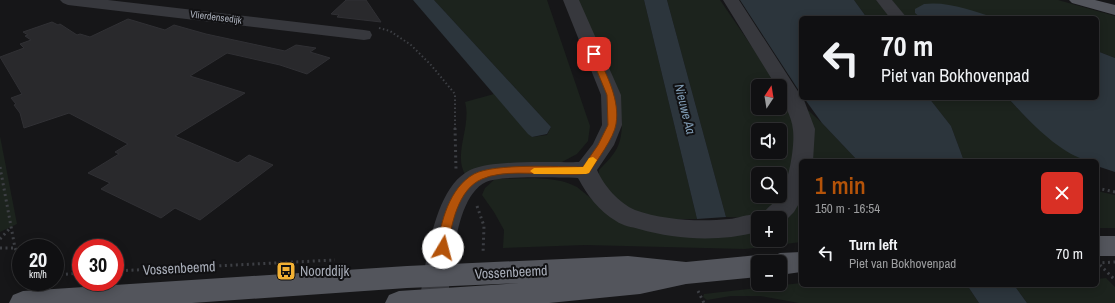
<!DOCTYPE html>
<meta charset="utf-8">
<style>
:root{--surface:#101012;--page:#1e1e20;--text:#f1f3f6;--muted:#9c9d9f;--line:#303032;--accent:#b45309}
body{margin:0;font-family:"Archivo Narrow",sans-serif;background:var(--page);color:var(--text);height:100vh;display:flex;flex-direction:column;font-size:15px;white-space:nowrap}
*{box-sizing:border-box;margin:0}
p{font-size:13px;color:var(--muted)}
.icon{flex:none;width:22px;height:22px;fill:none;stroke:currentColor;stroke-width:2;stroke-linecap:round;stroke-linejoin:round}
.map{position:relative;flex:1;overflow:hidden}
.panel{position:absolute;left:799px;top:159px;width:300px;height:128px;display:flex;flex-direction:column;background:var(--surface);border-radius:6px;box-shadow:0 2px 10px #0003,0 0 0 1px var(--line)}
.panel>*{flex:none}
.hud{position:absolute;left:799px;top:16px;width:300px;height:84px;border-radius:6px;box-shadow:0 2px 10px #0003,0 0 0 1px var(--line);background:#101012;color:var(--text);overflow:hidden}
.needle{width:26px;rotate:12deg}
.fabs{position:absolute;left:751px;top:79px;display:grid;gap:8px}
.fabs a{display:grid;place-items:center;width:36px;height:36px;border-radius:6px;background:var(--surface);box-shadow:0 2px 10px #0003,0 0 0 1px var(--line);font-size:20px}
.speed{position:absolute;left:12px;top:239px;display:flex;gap:8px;font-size:20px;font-weight:700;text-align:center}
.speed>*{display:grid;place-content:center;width:52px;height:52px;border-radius:50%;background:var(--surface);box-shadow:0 2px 10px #0003,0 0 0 1px var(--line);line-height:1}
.speed small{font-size:10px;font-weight:400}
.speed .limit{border:6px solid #d22;background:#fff;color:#111}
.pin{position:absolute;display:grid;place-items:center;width:34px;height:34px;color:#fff;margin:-17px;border-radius:8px;box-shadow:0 2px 6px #0006}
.me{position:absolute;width:44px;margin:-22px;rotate:8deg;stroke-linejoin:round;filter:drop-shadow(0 0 3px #0008)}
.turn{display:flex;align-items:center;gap:14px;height:84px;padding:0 16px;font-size:18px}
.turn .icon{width:52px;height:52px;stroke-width:2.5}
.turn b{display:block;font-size:28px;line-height:34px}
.round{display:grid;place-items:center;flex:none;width:42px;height:42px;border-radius:6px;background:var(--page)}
.head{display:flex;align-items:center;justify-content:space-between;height:68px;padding:0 16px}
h1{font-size:24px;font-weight:600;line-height:30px;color:var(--accent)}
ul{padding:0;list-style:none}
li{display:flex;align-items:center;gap:12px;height:52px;padding:0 16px}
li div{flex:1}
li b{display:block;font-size:15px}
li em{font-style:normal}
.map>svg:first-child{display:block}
</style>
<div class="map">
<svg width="1115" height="303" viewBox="0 0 1115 303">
<rect width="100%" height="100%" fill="#161618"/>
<!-- green -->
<g fill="#1c231d" fill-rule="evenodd">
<path d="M 434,0 L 547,0 L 590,126 L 588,141 L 577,154 L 560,163 L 466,176 C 452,155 472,126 465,102 L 494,94 L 532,137 L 547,135 L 551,127 Z"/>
<path d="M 573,0 L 644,0 L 697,219 L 655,219 L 631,211 L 598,183 L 599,170 C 616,153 622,146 622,120 Z"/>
<path d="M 667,0 L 720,0 L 779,86 L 758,86 L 758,108 L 780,108 L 780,88 L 790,102 L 797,128 L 788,190 L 767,211 L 752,218 L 726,217 ZM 758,130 L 780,130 L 780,152 L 758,152 ZM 758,174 L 780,174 L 780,196 L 758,196 Z"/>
<path d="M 854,0 L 876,0 L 892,18 L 867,18 Z"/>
<path d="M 889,0 L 1058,0 L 1115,16 L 1115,58 L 1097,51 L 1097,18 L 996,18 L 939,4 L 924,4 L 915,12 L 921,18 L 907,18 Z"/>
<path d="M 929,98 L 1008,98 C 1030,123 1056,146 1086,161 L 964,161 L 951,126 Z"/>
<path d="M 799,102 L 822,123 L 858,161 L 809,161 Z"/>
<path d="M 0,136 L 17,224 L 0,232 Z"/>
<path d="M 535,178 C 550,179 564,180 577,187 L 614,217 L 758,229 L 758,240 L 780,240 L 780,221 L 801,198 L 801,242 L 745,249 L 585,245 L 503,248 L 504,230 L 494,212 L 482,195 L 485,188 L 495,179 Z"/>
<path d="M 1097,191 L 1115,195 L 1115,228 L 1097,228 Z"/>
<path d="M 1106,278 L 1115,287 L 1115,303 L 1027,303 L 1014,285 L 1097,285 L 1097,279 Z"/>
<path d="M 801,283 L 801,285 L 832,285 L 833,288 L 938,287 L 967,285 L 979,303 L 799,303 L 760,296 L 731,296 L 707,300 L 703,297 L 704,294 Z"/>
</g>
<!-- water -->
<g fill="#2c353c">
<path d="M 413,0 L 434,0 L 551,127 L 547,134 L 532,137 L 528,134 Z"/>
<path d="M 644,0 L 667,0 L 726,217 L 697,219 Z"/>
<path d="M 740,0 L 854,0 L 867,18 L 801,18 L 801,94 Z"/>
<path d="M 924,4 C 948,1 973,11 996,18 L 921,18 L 915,13 L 915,9 Z"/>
<path d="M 1097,51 L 1115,58 L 1115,172 L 1097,166 L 1097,161 C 1093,161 1088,162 1085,160 C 1057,151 1027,119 1008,98 L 1097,98 Z"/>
<path d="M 804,98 L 929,98 L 951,126 L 964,161 L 858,161 L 822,123 Z"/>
<path d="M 967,285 L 1014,285 L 1027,303 L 979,303 Z"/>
</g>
<!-- building -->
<g fill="#29292c" stroke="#303034">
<path d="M 346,0 L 366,0 L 381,22 L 337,17 L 339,15 L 331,14 Z"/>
<path d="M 128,19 L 165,30 L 174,25 L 206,34 L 285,51 L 296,45 L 316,48 L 310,52 L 330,58 L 307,74 L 280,65 L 227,53 L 190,76 L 245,93 L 175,136 L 238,163 L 249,155 L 273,165 L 200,220 L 175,208 L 161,218 L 101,189 L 110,183 L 88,173 L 119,154 L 115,152 L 128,144 L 69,113 L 24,128 L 20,113 L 14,105 L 16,104 L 11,98 L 22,94 L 0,57 L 24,48 L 20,44 L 31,40 L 25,36 L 28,35 L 23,32 L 52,22 L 58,25 L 60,24 L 77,35 L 80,34 L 90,37 Z"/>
</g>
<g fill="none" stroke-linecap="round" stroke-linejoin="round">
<!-- path-far1 -->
<path stroke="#3d3f44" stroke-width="2" stroke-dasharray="1.5 2.5" stroke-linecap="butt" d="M 379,28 L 390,31 L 411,45 L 431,65 L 455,94 L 455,129"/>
<!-- path -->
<g stroke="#3d3f44" stroke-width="3" stroke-dasharray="2 3.5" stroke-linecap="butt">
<path d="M 455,128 L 456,170"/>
<path d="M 0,167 L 15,248 L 21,262"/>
<path d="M 1097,188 L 1115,192"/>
<path d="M 477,206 L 484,226 L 483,254"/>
<path d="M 0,239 L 11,227"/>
<path d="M 0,248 L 15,248"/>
<path d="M 1100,265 L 1115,280"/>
<path d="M 115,271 L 335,260"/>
<path d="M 55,275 L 81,273"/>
<path d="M 698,291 L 704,303"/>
</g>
<!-- minor -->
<g fill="#37383d" fill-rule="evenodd">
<path d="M 60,0 L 108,0 L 364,30 L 370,31 L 372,35 L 370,39 L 364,40 L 68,5 L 63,3 Z"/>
<path d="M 563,0 L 579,0 L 621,95 L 622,125 L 614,145 L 597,170 C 604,186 619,203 635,210 C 663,220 699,222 729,219 C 739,218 753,212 762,215 C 767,207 776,202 780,195 C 789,181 795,146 793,130 C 792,114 780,101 780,86 L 776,86 L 723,0 L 739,0 L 801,96 L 801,98 L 804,100 L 815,129 L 813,161 L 801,161 L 801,200 L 794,212 L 782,224 L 780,225 L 780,218 L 758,218 L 758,232 C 718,242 678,240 639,229 C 632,227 623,226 616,221 C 599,211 587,195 578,178 C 558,178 501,175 486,182 C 454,197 452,272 447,303 L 419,303 C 426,266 432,189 470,170 C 494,159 552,163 579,162 L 593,144 L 602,125 L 601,95 Z"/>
<path d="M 876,0 L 892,0 L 907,18 L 890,18 Z"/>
</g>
<!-- major -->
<g fill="#53555c" fill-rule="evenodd">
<path d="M 1069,0 L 1095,0 L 1115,5 L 1115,15 L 1072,3 Z"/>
<rect x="1097" y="236" width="18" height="20"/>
<path d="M 801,252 L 801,272 L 780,275 L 780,262 L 758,262 L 758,277 L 686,284 L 640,294 L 549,303 L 385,303 L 389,295 L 399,291 L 520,283 L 407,288 L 192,303 L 9,303 L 13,295 L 23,291 L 407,266 L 628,256 L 686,262 L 758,255 L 768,259 L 768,260 L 771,257 L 780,253 Z"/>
</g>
<!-- path-bridge -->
<path stroke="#3d3f44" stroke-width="3" stroke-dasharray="2 3.5" stroke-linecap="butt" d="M 1097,263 L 1115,262"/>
</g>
<!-- route -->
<path fill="#b45309" stroke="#753606" d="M 594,52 L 597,54 C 607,76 620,100 616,124 C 614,138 597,160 589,173 C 579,175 566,174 556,174 C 534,174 502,170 482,179 C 458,189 451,225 448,248 L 447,251 L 443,252 L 439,251 L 437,248 C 441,222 449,188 474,174 C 495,163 558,167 583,167 L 598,145 L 608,125 L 607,95 L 590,54 Z"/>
<!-- slow -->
<path fill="#f59e0b" d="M 593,157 L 597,160 L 589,173 L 586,174 L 534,174 L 530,171 L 534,168 L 583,167 L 589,158 Z"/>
<!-- icons -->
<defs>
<symbol id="bus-square" viewBox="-11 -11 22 22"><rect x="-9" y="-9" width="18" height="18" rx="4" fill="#f2b134" stroke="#111113"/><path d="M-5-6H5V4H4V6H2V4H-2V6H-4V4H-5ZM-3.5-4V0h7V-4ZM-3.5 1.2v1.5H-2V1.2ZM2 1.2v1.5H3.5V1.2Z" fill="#111"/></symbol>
</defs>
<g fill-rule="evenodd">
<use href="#bus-square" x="275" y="260" width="22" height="22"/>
</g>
<g text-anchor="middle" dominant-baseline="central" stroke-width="4" stroke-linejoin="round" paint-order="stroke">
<!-- far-street labels -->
<g font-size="10" fill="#a8adb8" stroke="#111113">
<text transform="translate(216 17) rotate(7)">Vlierdensedijk</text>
</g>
<!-- water labels -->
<g font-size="13" font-style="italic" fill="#7f9bb3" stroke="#111113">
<text transform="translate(685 109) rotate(76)">Nieuwe Aa</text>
</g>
<!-- near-street labels -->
<g font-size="14" fill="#a8adb8" stroke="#111113">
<text transform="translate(179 268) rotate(-3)">Vossenbeemd</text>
<text transform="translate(511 272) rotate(-3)">Vossenbeemd</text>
</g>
<!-- near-poi labels -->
<g font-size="14" fill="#a8adb8" stroke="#111113" text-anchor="start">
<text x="300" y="271">Noorddijk</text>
</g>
</g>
</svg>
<div class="fabs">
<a><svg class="needle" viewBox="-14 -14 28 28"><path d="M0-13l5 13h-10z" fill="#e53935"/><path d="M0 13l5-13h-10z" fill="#9c9d9f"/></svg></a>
<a><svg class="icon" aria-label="sound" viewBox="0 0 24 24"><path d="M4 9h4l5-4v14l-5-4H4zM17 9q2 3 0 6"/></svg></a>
<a><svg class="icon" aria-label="search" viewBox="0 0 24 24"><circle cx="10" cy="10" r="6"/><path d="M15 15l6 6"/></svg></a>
<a>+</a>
<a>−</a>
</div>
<div class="speed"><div>20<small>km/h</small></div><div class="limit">30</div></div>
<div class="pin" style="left:594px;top:54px;background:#d93025"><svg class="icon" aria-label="arrive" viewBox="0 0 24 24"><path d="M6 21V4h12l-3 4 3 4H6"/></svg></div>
<svg class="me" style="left:443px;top:248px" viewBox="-20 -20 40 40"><circle r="19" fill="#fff"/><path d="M0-13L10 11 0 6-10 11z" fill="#b45309"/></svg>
<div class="hud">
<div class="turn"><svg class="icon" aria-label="left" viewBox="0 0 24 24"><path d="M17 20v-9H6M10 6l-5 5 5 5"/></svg><div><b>70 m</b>Piet van Bokhovenpad</div></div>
</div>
<section class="panel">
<div class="head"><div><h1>1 min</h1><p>150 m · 16:54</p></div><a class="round" style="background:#d93025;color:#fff"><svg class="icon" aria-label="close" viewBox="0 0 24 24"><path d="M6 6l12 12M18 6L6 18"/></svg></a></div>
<ul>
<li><svg class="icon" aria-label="left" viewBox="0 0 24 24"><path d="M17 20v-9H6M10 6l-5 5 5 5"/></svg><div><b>Turn left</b><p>Piet van Bokhovenpad</p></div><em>70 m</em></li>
</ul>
</section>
</div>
